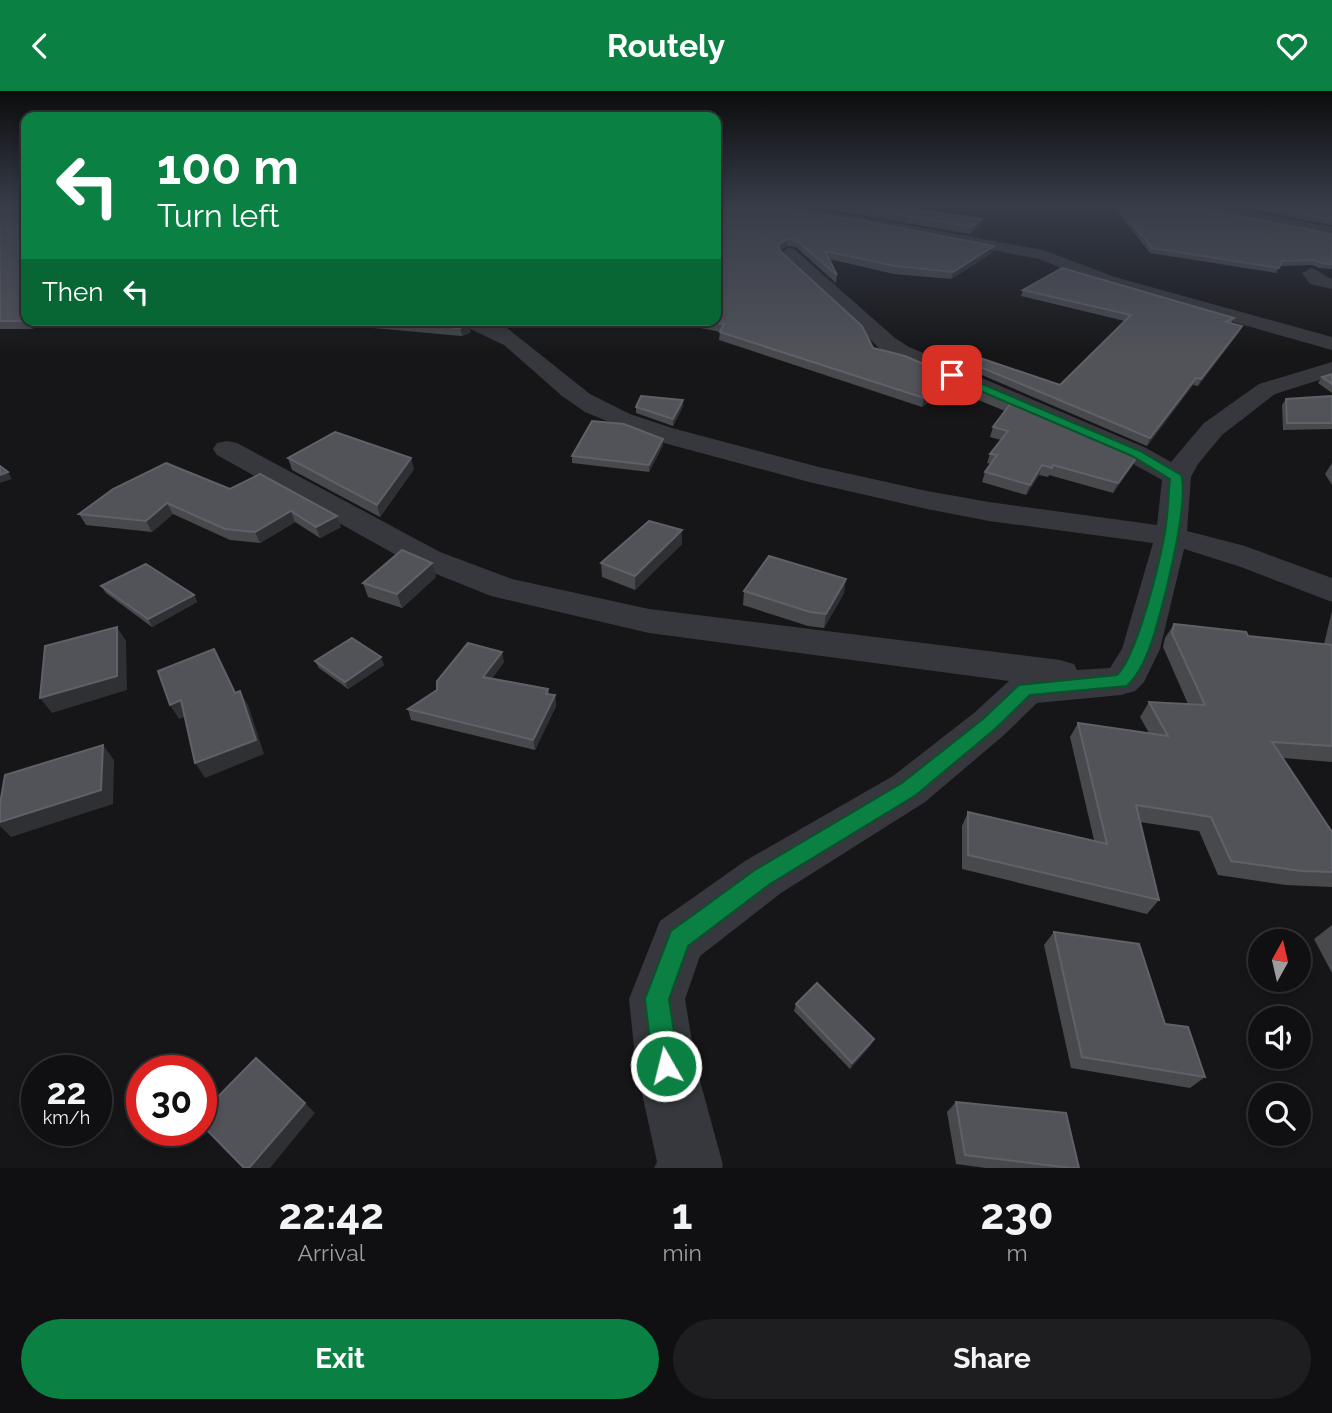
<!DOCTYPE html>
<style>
:root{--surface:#101012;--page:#1e1e20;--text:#f1f3f6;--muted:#9c9d9f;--line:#303032;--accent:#0b8043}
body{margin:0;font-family:Raleway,sans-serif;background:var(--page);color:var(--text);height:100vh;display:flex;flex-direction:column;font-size:26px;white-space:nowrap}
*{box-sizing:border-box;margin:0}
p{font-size:23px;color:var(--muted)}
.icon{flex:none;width:38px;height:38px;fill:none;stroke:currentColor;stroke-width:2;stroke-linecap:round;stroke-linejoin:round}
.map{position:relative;height:1077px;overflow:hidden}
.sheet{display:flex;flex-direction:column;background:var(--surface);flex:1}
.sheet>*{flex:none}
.guide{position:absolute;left:21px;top:21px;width:700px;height:214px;border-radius:14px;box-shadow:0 4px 10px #0003,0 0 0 2px var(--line);background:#0b8043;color:#fff;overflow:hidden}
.needle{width:46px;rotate:8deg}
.fabs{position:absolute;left:1248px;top:838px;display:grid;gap:14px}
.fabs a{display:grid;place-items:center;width:63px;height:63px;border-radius:50%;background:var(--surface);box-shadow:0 4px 10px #0003,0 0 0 2px var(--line);font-size:35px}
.speed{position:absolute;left:21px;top:964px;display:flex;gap:14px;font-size:35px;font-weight:700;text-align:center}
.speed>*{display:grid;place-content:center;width:91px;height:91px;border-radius:50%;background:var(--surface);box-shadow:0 4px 10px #0003,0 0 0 2px var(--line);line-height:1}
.speed small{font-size:18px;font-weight:400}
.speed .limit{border:10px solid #d22;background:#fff;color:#111}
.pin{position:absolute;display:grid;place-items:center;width:60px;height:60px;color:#fff;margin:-30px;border-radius:14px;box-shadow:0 4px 10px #0006}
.me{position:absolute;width:77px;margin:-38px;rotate:352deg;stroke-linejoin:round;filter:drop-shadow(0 0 5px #0008)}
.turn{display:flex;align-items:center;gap:24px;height:147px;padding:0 21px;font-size:32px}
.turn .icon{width:91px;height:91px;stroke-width:2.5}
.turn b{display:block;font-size:49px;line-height:60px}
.then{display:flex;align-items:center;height:66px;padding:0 21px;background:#0003;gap:14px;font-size:26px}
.eta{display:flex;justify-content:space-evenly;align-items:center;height:119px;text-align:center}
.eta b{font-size:42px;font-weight:700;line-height:49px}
.action{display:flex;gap:14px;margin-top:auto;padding:14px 21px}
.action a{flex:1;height:80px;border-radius:42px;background:var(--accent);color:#fff;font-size:28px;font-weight:700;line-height:80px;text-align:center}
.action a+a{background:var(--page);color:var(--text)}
header{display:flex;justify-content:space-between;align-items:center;height:91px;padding:0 21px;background:var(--accent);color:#fff;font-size:32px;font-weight:700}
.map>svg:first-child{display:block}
</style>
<header><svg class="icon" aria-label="back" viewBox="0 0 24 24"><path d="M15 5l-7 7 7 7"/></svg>Routely<svg class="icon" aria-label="heart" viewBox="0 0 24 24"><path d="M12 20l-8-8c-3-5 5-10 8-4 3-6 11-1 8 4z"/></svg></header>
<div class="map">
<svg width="1332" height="1077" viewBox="0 0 1332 1077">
<rect width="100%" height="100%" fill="#161618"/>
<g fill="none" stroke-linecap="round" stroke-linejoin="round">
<!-- street -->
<g fill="#37383d" fill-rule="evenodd">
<path d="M 750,114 L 786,114 L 869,127 L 1043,159 L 1115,186 L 1332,246 L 1332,259 L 1103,194 L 1039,168 L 869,135 L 757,118 Z"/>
<path d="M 1184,114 L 1214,114 L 1332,136 L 1332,146 L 1191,118 Z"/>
<path d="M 788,157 L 794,158 L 895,247 L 909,256 L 1146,357 L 1171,371 L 1204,332 L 1259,293 L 1332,271 L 1332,285 L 1275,303 L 1222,344 L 1198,373 L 1191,386 L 1187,440 L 1245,455 L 1332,487 L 1332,511 L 1241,476 L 1184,458 L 1160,558 L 1144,591 L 1135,600 L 1121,604 L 1037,612 L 1004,644 L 925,711 L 781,802 L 700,865 L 685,908 L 696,975 L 723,1074 L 722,1077 L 654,1077 L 657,1071 L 636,975 L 629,908 L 660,830 L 745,770 L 893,685 L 974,622 L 1009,590 L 649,542 L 491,505 L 416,475 L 217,364 L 213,358 L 217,352 L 227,350 L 237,352 L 440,461 L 512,488 L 649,518 L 1060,569 L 1074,573 L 1077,579 L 1110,577 L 1122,558 L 1153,452 L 989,430 L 927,418 L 809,391 L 653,349 L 585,321 L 562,305 L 504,254 L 460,233 L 457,229 L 488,229 L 507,237 L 590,303 L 630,323 L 672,337 L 819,376 L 927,400 L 989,411 L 1157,434 L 1162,389 L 1126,369 L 893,266 L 879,257 L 782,166 L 780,162 Z"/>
<path d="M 1311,177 C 1320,179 1323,185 1332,188 L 1332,198 L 1310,193 L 1302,182 Z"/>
</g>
</g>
<!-- wall -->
<g fill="#47494d">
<path d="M 0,114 L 48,229 L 32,238 L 0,238 Z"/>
<path d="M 716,114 L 994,155 L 992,162 L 951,188 L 894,183 L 829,168 L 837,184 L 836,192 L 796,156 L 787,155 L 780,159 L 873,257 L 905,265 L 1137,366 L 1132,375 L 1113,402 L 1049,384 L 1048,386 L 1039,384 L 1026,404 L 982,391 L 985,381 L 991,373 L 987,372 L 990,363 L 1001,349 L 990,346 L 993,336 L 1005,320 L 949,297 L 922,316 L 719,249 L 720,241 L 661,229 L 716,229 Z"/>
<path d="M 802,114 L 895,114 L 896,116 L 982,128 L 980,134 L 970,143 Z"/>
<path d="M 1112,114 L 1189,114 L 1192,116 L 1332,143 L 1332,178 L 1319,177 L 1312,174 L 1280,175 L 1276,182 L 1150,162 Z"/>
<path d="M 1229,114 L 1332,114 L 1332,134 Z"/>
<path d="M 1023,199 L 1234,227 L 1231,232 L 1239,241 L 1198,295 L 1193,294 L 1147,355 L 940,266 L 942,260 L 1060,294 L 1125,230 L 1021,205 Z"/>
<path d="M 124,229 L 224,229 L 203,236 Z"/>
<path d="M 371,229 L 462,229 L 471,241 L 462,245 L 373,237 Z"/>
<path d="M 1332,283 L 1332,302 L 1318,292 L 1322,286 Z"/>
<path d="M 1332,305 L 1332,338 L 1283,339 L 1282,314 L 1286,308 Z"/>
<path d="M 683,315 L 673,335 L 636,322 L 636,316 Z"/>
<path d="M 663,348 L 663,354 L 649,381 L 572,372 L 572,365 Z"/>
<path d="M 288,367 L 414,378 L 380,426 L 292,379 Z"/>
<path d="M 1332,372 L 1332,394 L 1325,383 Z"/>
<path d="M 230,398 L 341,436 L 320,447 L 295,431 L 260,452 L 230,449 L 173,423 L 152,441 L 86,434 L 79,423 Z"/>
<path d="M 682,453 L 635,499 L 602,486 L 601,472 Z"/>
<path d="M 436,486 L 402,517 L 368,506 L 363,492 Z"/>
<path d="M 101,495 L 194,504 L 197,511 L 152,536 L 106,502 Z"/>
<path d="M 744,500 L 844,502 L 824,537 L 808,535 L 743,514 Z"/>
<path d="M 1332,520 L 1332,671 L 1283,667 L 1332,741 L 1332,796 L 1286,794 L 1218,784 L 1199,740 L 1140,731 L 1159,809 L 1147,823 L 962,778 L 962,735 L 968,721 L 1094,749 L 1070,646 L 1078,632 L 1149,642 L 1140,626 L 1149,611 L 1188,613 L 1163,556 L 1165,547 L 1174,533 L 1248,545 L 1324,553 Z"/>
<path d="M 315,570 L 384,574 L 348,598 L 319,577 Z"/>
<path d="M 504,571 L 492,587 L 548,598 L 549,603 L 555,604 L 556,615 L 535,659 L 411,629 L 408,618 Z"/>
<path d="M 1332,834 L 1332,882 L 1314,848 Z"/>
<path d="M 1054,841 L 1165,933 L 1205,986 L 1190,997 L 1071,977 L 1044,854 Z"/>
<path d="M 796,913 L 871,954 L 850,978 L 794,920 Z"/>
<path d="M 956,1011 L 1079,1077 L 986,1077 L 956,1073 L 947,1021 Z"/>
</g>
<!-- shaded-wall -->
<g fill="#2f3033">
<path d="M 982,128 L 980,134 L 970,143 L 972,136 Z"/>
<path d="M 787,148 L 787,155 L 777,161 L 778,154 Z"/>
<path d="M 994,155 L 992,162 L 951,188 L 953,181 Z"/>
<path d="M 29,229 L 48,229 L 32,238 L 28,230 Z"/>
<path d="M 201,229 L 224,229 L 203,236 Z"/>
<path d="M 469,233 L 471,241 L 462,245 L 460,237 Z"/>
<path d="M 1242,235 L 1239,241 L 1198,295 L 1201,288 Z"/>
<path d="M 1196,287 L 1193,294 L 1147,355 L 1150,347 Z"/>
<path d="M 952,288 L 949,297 L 922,316 L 924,307 Z"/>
<path d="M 683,309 L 683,315 L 673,335 L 673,328 Z"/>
<path d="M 663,348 L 663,354 L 649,381 L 649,374 Z"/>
<path d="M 1137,366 L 1132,375 L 1113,402 L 1118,392 Z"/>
<path d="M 411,367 L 414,378 L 380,426 L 377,414 Z"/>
<path d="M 1042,374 L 1039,384 L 1026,404 L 1030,394 Z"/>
<path d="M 8,381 L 12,388 L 0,392 L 0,384 Z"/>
<path d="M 167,412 L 173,423 L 152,441 L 146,430 Z"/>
<path d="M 291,420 L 295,431 L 260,452 L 255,441 Z"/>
<path d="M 337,425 L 341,436 L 320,447 L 316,436 Z"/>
<path d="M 682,439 L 682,453 L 635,499 L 635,485 Z"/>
<path d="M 432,472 L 436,486 L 402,517 L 397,503 Z"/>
<path d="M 846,488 L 844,502 L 824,537 L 826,523 Z"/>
<path d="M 194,504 L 197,511 L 152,536 L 148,528 Z"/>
<path d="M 117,536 L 126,550 L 127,599 L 52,622 L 40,607 Z"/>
<path d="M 502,561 L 504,571 L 486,596 L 483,586 Z"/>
<path d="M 381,566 L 384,574 L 348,598 L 345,591 Z"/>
<path d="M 240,600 L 248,614 L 264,663 L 205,687 L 195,672 Z"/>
<path d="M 555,604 L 556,615 L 535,659 L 533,649 Z"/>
<path d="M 181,609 L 190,624 L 179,628 L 170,614 Z"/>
<path d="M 103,654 L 114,669 L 113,713 L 11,746 L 0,735 L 0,731 Z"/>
<path d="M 874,948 L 871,954 L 850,978 L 852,972 Z"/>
<path d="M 305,1012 L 315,1022 L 270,1077 L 249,1077 Z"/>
</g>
<!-- building -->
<g fill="#525359" stroke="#5f6168" stroke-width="2">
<path d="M 0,114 L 26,114 L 26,229 L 29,229 L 28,230 L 0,230 Z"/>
<path d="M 716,114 L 757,114 L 870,131 L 994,155 L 953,181 L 895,175 L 825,160 L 837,184 L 796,149 L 787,148 L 778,154 L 781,161 L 862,235 L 873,257 L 905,265 L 1137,366 L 1118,392 L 1053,374 L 1052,377 L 1042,374 L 1030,394 L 985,381 L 997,364 L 990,363 L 1008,340 L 993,336 L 1011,312 L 952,288 L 924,307 L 720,241 L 724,233 L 703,229 L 716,229 Z"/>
<path d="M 839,114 L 895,114 L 896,116 L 982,128 L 972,136 Z"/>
<path d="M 1117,114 L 1189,114 L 1192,116 L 1332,143 L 1332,173 L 1322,172 L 1314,169 L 1282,170 L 1279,177 L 1152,157 Z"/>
<path d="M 1253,114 L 1332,114 L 1332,129 Z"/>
<path d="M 1062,177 L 1234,227 L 1226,231 L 1242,235 L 1201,288 L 1196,287 L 1150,347 L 942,260 L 947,257 L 974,265 L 1060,294 L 1131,224 L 1023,199 Z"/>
<path d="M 378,229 L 462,229 L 469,233 L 460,237 Z"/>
<path d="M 1332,283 L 1332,293 L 1322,286 Z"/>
<path d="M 641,305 L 683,309 L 673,328 L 636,316 Z"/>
<path d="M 1332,305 L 1332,332 L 1287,332 L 1286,308 Z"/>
<path d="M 592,330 L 624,333 L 663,348 L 649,374 L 572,365 Z"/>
<path d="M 335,341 L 411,367 L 377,414 L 288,367 Z"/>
<path d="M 166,372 L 230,398 L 260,383 L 337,425 L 316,436 L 291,420 L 255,441 L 225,438 L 167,412 L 146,430 L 79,423 L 113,398 Z"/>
<path d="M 0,375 L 8,381 L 0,384 Z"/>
<path d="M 649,430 L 682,439 L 635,485 L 601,472 Z"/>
<path d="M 402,459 L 432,472 L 397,503 L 363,492 Z"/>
<path d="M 769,465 L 846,488 L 826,523 L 810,521 L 744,500 Z"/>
<path d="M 146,473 L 194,504 L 148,528 L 101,495 Z"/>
<path d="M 1174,533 L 1246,541 L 1248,545 L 1332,554 L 1332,655 L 1272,651 L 1332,741 L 1332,781 L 1301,780 L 1231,770 L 1211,726 L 1136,714 L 1159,809 L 968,764 L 968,721 L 1107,753 L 1078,632 L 1168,645 L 1149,611 L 1205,614 L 1172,542 Z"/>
<path d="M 117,536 L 117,585 L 40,607 L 45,555 Z"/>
<path d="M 352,547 L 381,566 L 345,591 L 315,570 Z"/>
<path d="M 468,552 L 502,561 L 483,586 L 548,598 L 546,603 L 555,604 L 533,649 L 408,618 L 437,599 L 437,590 Z"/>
<path d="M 214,558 L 235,602 L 240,600 L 256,649 L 195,672 L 181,609 L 170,614 L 158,580 Z"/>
<path d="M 103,654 L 101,699 L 0,731 L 0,713 L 5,684 Z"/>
<path d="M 1054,841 L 1139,853 L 1165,933 L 1188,936 L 1205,986 L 1082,966 Z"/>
<path d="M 817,892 L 874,948 L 852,972 L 796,913 Z"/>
<path d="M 256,967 L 305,1012 L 249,1077 L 244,1077 L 201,1033 L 201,1023 Z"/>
<path d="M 956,1011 L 1066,1022 L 1079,1077 L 1071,1077 L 965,1064 Z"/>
</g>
<!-- sky -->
<linearGradient id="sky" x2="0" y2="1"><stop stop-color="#0c0c0d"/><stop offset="0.43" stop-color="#363c48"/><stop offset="1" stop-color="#363c48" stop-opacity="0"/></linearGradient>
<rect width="1332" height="265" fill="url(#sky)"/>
<!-- route -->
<path fill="#0b8043" stroke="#07532c" stroke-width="2" d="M 948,282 L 956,282 L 1140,360 L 1181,384 C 1190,411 1161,527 1149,558 C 1144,572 1138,584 1127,595 L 1030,604 L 995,638 L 916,704 L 770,793 L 688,855 L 669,908 L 679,975 L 675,985 L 666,988 L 657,985 L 653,975 L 645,908 L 671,840 L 755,779 L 902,692 L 983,628 L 1019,594 L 1117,584 C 1137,565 1158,478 1164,447 C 1168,428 1168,407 1170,388 L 1132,365 L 948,286 Z"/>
</svg>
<div class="fabs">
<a><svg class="needle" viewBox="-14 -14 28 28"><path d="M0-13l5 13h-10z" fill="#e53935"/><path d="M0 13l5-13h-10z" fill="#9c9d9f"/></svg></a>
<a><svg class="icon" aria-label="sound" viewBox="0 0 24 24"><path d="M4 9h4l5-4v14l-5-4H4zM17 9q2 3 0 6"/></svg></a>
<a><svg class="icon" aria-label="search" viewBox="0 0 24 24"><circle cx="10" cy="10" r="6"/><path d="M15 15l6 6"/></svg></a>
</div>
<div class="speed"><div>22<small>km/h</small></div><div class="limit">30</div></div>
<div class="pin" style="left:952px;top:284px;background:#d93025"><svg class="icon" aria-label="arrive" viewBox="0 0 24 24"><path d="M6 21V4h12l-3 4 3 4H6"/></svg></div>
<svg class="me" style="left:666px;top:975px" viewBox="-20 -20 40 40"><circle r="17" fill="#0b8043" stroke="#fff" stroke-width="3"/><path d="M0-11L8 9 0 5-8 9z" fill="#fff"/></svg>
<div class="guide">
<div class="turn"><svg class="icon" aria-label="left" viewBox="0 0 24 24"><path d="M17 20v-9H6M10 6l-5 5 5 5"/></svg><div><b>100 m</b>Turn left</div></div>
<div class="then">Then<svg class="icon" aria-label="left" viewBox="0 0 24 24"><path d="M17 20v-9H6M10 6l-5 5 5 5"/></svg></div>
</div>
</div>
<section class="sheet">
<div class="eta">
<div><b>22:42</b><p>Arrival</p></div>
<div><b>1</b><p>min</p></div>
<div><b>230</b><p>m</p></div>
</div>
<div class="action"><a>Exit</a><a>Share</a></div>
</section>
